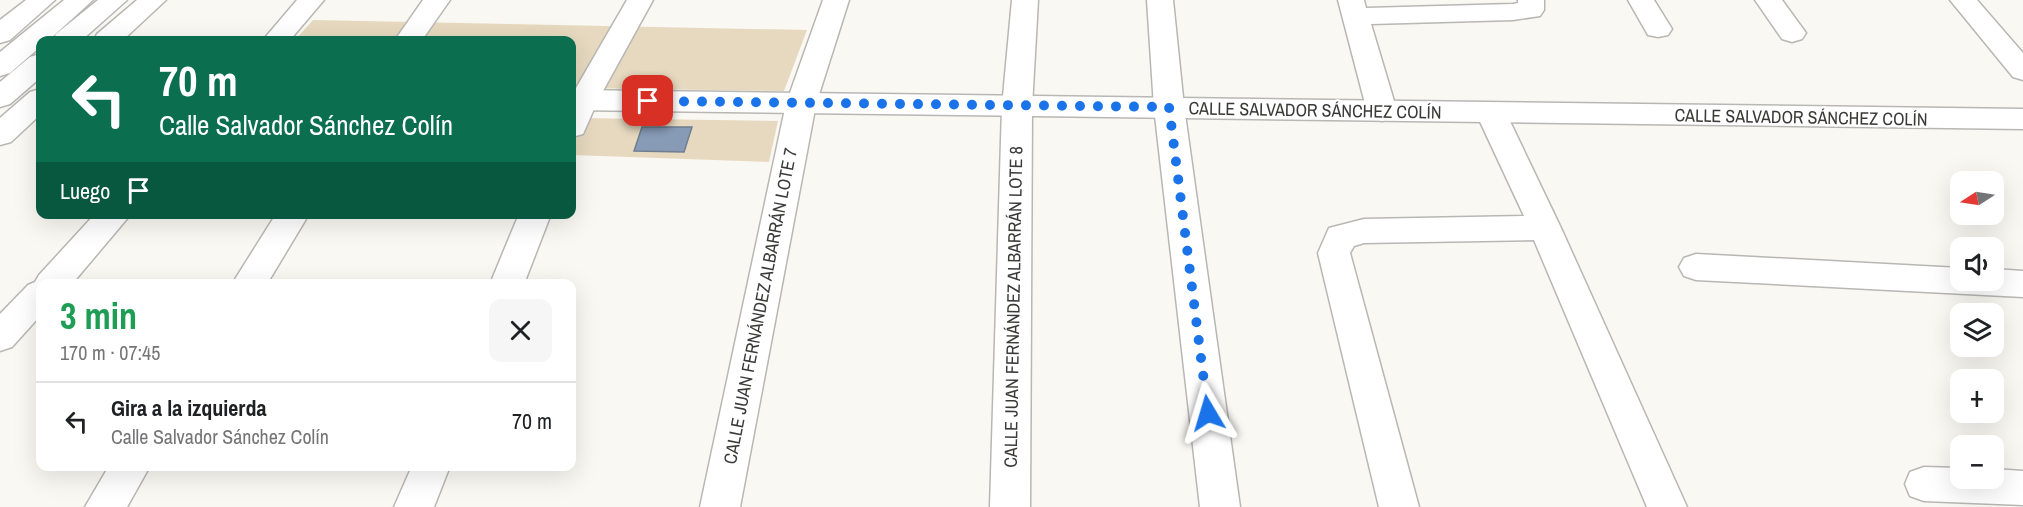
<!DOCTYPE html>
<html lang="es">
<meta charset="utf-8">
<style>
:root{--surface:#fff;--page:#f6f6f6;--text:#202124;--muted:#757577;--line:#e0e0e0}
body{margin:0;font-family:"Archivo Narrow",sans-serif;background:var(--page);color:var(--text);height:100vh;display:flex;flex-direction:column;font-size:22px;white-space:nowrap}
*{box-sizing:border-box;margin:0}
p{font-size:20px;color:var(--muted)}
.icon{flex:none;width:33px;height:33px;fill:none;stroke:currentColor;stroke-width:2;stroke-linecap:round;stroke-linejoin:round}
.map{position:relative;flex:1;overflow:hidden}
.side{position:absolute;left:36px;top:279px;width:540px;height:192px;display:flex;flex-direction:column;background:var(--surface);border-radius:12px;box-shadow:0 6px 24px #0002}
.side>*{flex:none}
.top-card{position:absolute;left:36px;top:36px;width:540px;height:183px;border-radius:12px;box-shadow:0 6px 24px #0002;background:#0b6e4f;color:#fff;overflow:hidden}
.needle{width:39px;rotate:258deg}
.buttons{position:absolute;left:1950px;top:171px;display:grid;gap:12px}
.buttons a{display:grid;place-items:center;width:54px;height:54px;border-radius:12px;background:var(--surface);box-shadow:0 6px 24px #0002;font-size:30px}
.pin{position:absolute;display:grid;place-items:center;width:51px;height:51px;color:#fff;margin:-26px;border-radius:12px;box-shadow:0 3px 9px #0006}
.me{position:absolute;width:66px;margin:-33px;rotate:353deg;stroke-linejoin:round;filter:drop-shadow(0 0 4px #0008)}
.turn{display:flex;align-items:center;gap:21px;height:126px;padding:0 24px;font-size:27px}
.turn .icon{width:78px;height:78px;stroke-width:2.5}
.turn b{display:block;font-size:42px;line-height:51px}
.then{display:flex;align-items:center;height:57px;padding:0 24px;background:#0003;gap:12px;font-size:22px}
.round{display:grid;place-items:center;flex:none;width:63px;height:63px;border-radius:12px;background:var(--page)}
.summary{display:flex;align-items:center;justify-content:space-between;height:102px;padding:0 24px}
h1{font-size:36px;font-weight:700;line-height:45px;color:#1e9e55}
ul{padding:0;list-style:none}
li{display:flex;align-items:center;gap:18px;height:78px;padding:0 24px;border-top:2px solid var(--line)}
li div{flex:1}
li b{display:block;font-size:22px}
li em{font-style:normal}
.map>svg:first-child{display:block}
</style>
<div class="map">
<svg width="2023" height="507" viewBox="0 0 2023 507">
<rect width="100%" height="100%" fill="#f9f8f3"/>
<!-- green -->
<g fill="#e6d9bf">
<path d="M 313,20 L 807,30 L 784,91 L 572,88 L 572,40 L 295,40 Z"/>
<path d="M 581,118 L 778,121 L 769,162 L 572,155 L 572,141 Z"/>
</g>
<!-- water -->
<path fill="#879bb6" stroke="#707e90" stroke-width="1.5" d="M 642,127 L 692,127 L 684,152 L 634,151 Z"/>
<g fill="none" stroke-linecap="round" stroke-linejoin="round">
<defs>
<g id="minor">
<path d="M 297,0 L 324,0 L 290,40 L 263,40 Z"/>
<path d="M 423,0 L 450,0 L 422,40 L 395,40 Z"/>
<path d="M 627,0 L 653,0 L 598,100 L 583,134 L 572,137 L 572,95 Z"/>
<path d="M 823,0 L 849,0 L 816,104 L 740,507 L 700,507 L 786,104 Z"/>
<path d="M 1012,0 L 1038,0 L 1032,107 L 1030,507 L 990,507 L 1002,107 Z"/>
<path d="M 1147,0 L 1173,0 L 1184,107 L 1240,507 L 1200,507 L 1154,107 Z"/>
<path d="M 1338,0 L 1364,0 L 1366,8 L 1513,4 L 1518,3 L 1518,0 L 1544,0 L 1544,10 L 1540,16 L 1513,20 L 1371,24 L 1397,111 L 1392,118 L 1382,121 L 1372,118 L 1367,111 Z"/>
<path d="M 1628,0 L 1654,0 L 1672,29 L 1668,35 L 1658,37 L 1648,35 Z"/>
<path d="M 1755,0 L 1782,0 L 1806,33 L 1802,39 L 1792,42 L 1782,39 Z"/>
<path d="M 1950,0 L 1977,0 L 2023,53 L 2023,80 L 2013,77 Z"/>
<path d="M 1491,103 L 1501,106 L 1506,113 L 1561,228 L 1687,507 L 1647,507 L 1534,240 L 1364,243 L 1354,246 L 1350,253 L 1419,507 L 1379,507 L 1318,253 L 1329,228 L 1364,219 L 1524,216 L 1476,113 L 1481,106 Z"/>
<path d="M 95,214 L 131,214 L 72,284 L 40,284 L 40,316 L 12,347 L 0,351 L 0,314 L 28,285 L 35,282 L 39,275 Z"/>
<path d="M 276,214 L 309,214 L 267,284 L 232,284 Z"/>
<path d="M 519,214 L 551,214 L 524,284 L 490,284 Z"/>
<path d="M 1696,254 L 1960,268 L 1960,280 L 1994,280 L 1994,269 L 2023,271 L 2023,297 L 1696,280 L 1684,276 L 1679,267 L 1684,258 Z"/>
<path d="M 109,466 L 150,466 L 127,507 L 85,507 Z"/>
<path d="M 412,466 L 450,466 L 434,507 L 394,507 Z"/>
<path d="M 1924,467 L 1960,468 L 1960,478 L 1994,478 L 1994,469 L 2023,471 L 2023,505 L 1924,501 L 1910,496 L 1905,484 L 1910,472 Z"/>
</g>
<path id="tertiary" d="M 572,90 L 2023,109 L 2023,129 L 572,110 Z"/>
<g id="secondary">
<path d="M 26,0 L 55,0 L 10,40 L 0,43 L 0,20 Z"/>
<path d="M 137,0 L 166,0 L 123,40 L 94,40 L 97,34 Z"/>
<path d="M 40,89 L 40,115 L 11,142 L 0,145 L 0,118 L 30,92 Z"/>
</g>
<g id="primary">
<path d="M 64,0 L 93,0 L 49,40 L 40,40 L 40,47 L 10,73 L 0,76 L 0,52 Z"/>
<path d="M 98,0 L 127,0 L 82,40 L 53,40 L 56,34 Z"/>
<path d="M 40,54 L 40,78 L 10,104 L 0,107 L 0,82 L 30,57 Z"/>
</g>
</defs>
<!-- minor casing -->
<use href="#minor" stroke="#b9b7b4" stroke-width="3"/>
<!-- tertiary casing -->
<use href="#tertiary" stroke="#b9b7b4" stroke-width="3"/>
<!-- secondary casing -->
<use href="#secondary" stroke="#b9b7b4" stroke-width="3"/>
<!-- primary casing -->
<use href="#primary" stroke="#b9b7b4" stroke-width="3"/>
<!-- minor -->
<use href="#minor" fill="#fff" fill-rule="evenodd"/>
<!-- tertiary -->
<use href="#tertiary" fill="#fff" fill-rule="evenodd"/>
<!-- secondary -->
<use href="#secondary" fill="#fff" fill-rule="evenodd"/>
<!-- primary -->
<use href="#primary" fill="#fff" fill-rule="evenodd"/>
</g>
<g fill="none" stroke-linecap="round" stroke-linejoin="round">
<!-- route -->
<path stroke="#1a73e8" stroke-width="10" stroke-dasharray="0 18" d="M 648,101 L 1169,107 L 1208,413"/>
</g>
<g text-anchor="middle" dominant-baseline="central" stroke-width="4.5" stroke-linejoin="round" paint-order="stroke">
<!-- street labels -->
<g font-size="18" fill="#3b3a39" stroke="#fff">
<text transform="translate(1315 110) rotate(1)">CALLE SALVADOR SÁNCHEZ COLÍN</text>
<text transform="translate(1801 117) rotate(1)">CALLE SALVADOR SÁNCHEZ COLÍN</text>
<text transform="translate(760 306) rotate(-79)">CALLE JUAN FERNÁNDEZ ALBARRÁN LOTE 7</text>
<text transform="translate(1013 307) rotate(-89)">CALLE JUAN FERNÁNDEZ ALBARRÁN LOTE 8</text>
</g>
</g>
</svg>
<div class="buttons">
<a><svg class="needle" viewBox="-14 -14 28 28"><path d="M0-13l5 13h-10z" fill="#e53935"/><path d="M0 13l5-13h-10z" fill="#757577"/></svg></a>
<a><svg class="icon" aria-label="sound" viewBox="0 0 24 24"><path d="M4 9h4l5-4v14l-5-4H4zM17 9q2 3 0 6"/></svg></a>
<a><svg class="icon" aria-label="layers" viewBox="0 0 24 24"><path d="M12 4l9 5-9 5-9-5zM3 14l9 5 9-5"/></svg></a>
<a>+</a>
<a>−</a>
</div>
<div class="pin" style="left:648px;top:101px;background:#d93025"><svg class="icon" aria-label="arrive" viewBox="0 0 24 24"><path d="M6 21V4h12l-3 4 3 4H6"/></svg></div>
<svg class="me" style="left:1208px;top:413px" viewBox="-20 -20 40 40"><path d="M0-17L14 15 0 8-14 15z" fill="#1a73e8" stroke="#fff" stroke-width="4"/></svg>
<div class="top-card">
<div class="turn"><svg class="icon" aria-label="left" viewBox="0 0 24 24"><path d="M17 20v-9H6M10 6l-5 5 5 5"/></svg><div><b>70 m</b>Calle Salvador Sánchez Colín</div></div>
<div class="then">Luego<svg class="icon" aria-label="arrive" viewBox="0 0 24 24"><path d="M6 21V4h12l-3 4 3 4H6"/></svg></div>
</div>
<section class="side">
<div class="summary"><div><h1>3 min</h1><p>170 m · 07:45</p></div><a class="round"><svg class="icon" aria-label="close" viewBox="0 0 24 24"><path d="M6 6l12 12M18 6L6 18"/></svg></a></div>
<ul>
<li><svg class="icon" aria-label="left" viewBox="0 0 24 24"><path d="M17 20v-9H6M10 6l-5 5 5 5"/></svg><div><b>Gira a la izquierda</b><p>Calle Salvador Sánchez Colín</p></div><em>70 m</em></li>
</ul>
</section>
</div>
